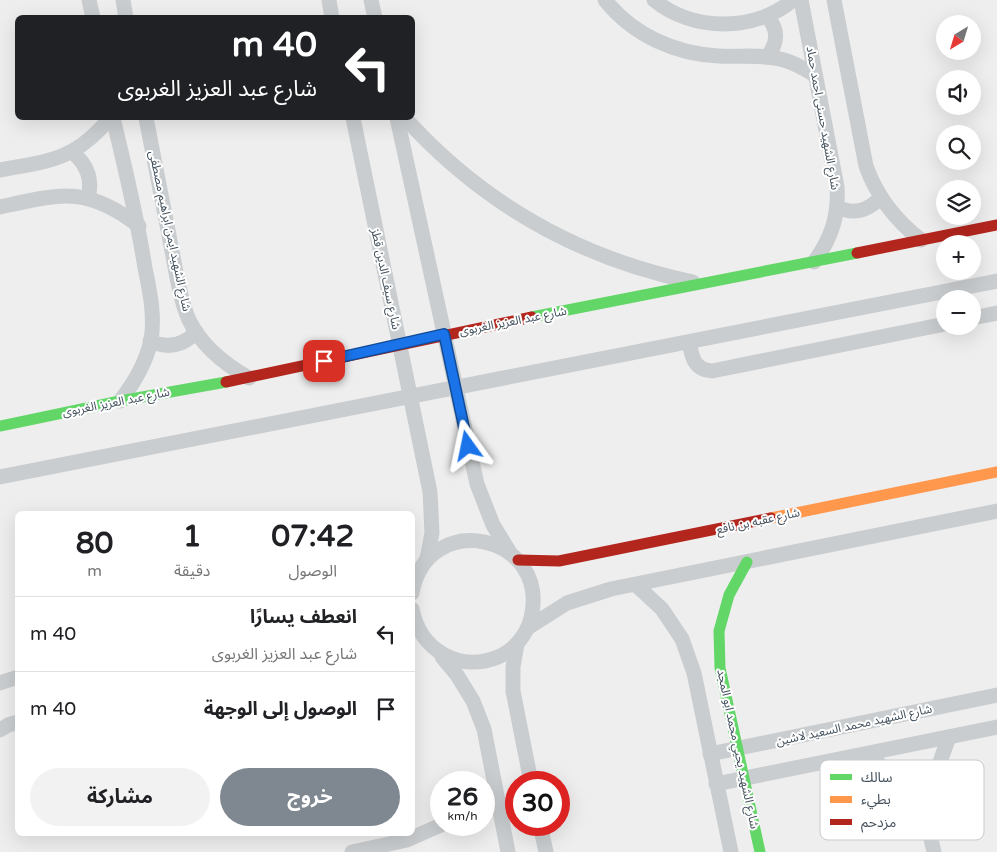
<!DOCTYPE html>
<html lang="ar">
<meta charset="utf-8">
<style>
:root{--surface:#fff;--page:#f2f2f2;--text:#202124;--muted:#757577;--line:#e0e0e0;--accent:#7f8890}
body{margin:0;font-family:"Varela Round","Noto Sans Arabic",sans-serif;background:var(--page);color:var(--text);direction:rtl;height:100vh;display:flex;flex-direction:column;font-size:19px;white-space:nowrap}
*{box-sizing:border-box;margin:0}
p{font-size:16px;color:var(--muted)}
.icon{flex:none;width:28px;height:28px;fill:none;stroke:currentColor;stroke-width:2;stroke-linecap:round;stroke-linejoin:round}
.map{position:relative;flex:1;overflow:hidden;direction:ltr}
.side{position:absolute;left:15px;top:511px;width:400px;height:325px;display:flex;flex-direction:column;background:var(--surface);border-radius:8px;box-shadow:0 5px 20px #0002;direction:rtl}
.side>*{flex:none}
.hud{position:absolute;left:15px;top:15px;width:400px;height:105px;border-radius:8px;box-shadow:0 5px 20px #0002;direction:rtl;background:#202124;color:#fff;overflow:hidden}
.needle{width:32px;rotate:218deg}
.tools{position:absolute;left:936px;top:15px;display:grid;gap:10px}
.tools a{display:grid;place-items:center;width:45px;height:45px;border-radius:50%;background:var(--surface);box-shadow:0 5px 20px #0002;font-size:25px}
.speed{position:absolute;left:430px;top:771px;display:flex;gap:10px;font-size:25px;font-weight:700;text-align:center}
.speed>*{display:grid;place-content:center;width:65px;height:65px;border-radius:50%;background:var(--surface);box-shadow:0 5px 20px #0002;line-height:1}
.speed small{font-size:12px;font-weight:400}
.speed .limit{border:8px solid #d22;background:#fff;color:#111}
.pin{position:absolute;display:grid;place-items:center;width:42px;height:42px;color:#fff;margin:-21px;border-radius:10px;box-shadow:0 2px 8px #0006}
.me{position:absolute;width:55px;margin:-28px;rotate:348deg;stroke-linejoin:round;filter:drop-shadow(0 0 4px #0008)}
.turn{display:flex;align-items:center;gap:18px;height:105px;padding:0 15px;font-size:22px}
.turn .icon{width:65px;height:65px;stroke-width:2.5}
.turn b{display:block;font-size:35px;line-height:42px}
.eta{display:flex;justify-content:space-evenly;align-items:center;height:85px;text-align:center}
.eta b{font-size:30px;font-weight:700;line-height:35px}
.primary-button{display:flex;gap:10px;margin-top:auto;padding:10px 15px}
.primary-button a{flex:1;height:58px;border-radius:30px;background:var(--accent);color:#fff;font-size:20px;font-weight:700;line-height:58px;text-align:center}
.primary-button a+a{background:var(--page);color:var(--text)}
ul{padding:0;list-style:none}
li{display:flex;align-items:center;gap:15px;height:75px;padding:0 15px;border-top:1px solid var(--line)}
li div{flex:1}
li b{display:block;font-size:19px}
li em{font-style:normal}
.map>svg:first-child{display:block}
</style>
<div class="map">
<svg width="997" height="852" viewBox="0 0 997 852">
<rect width="100%" height="100%" fill="#efeeee"/>
<g fill="none" stroke-linecap="round" stroke-linejoin="round">
<!-- street -->
<g stroke="#cacdcf" stroke-width="15">
<path d="M 89,0 L 93,18"/>
<path d="M 123,0 L 126,18"/>
<path d="M 329,0 L 332,18"/>
<path d="M 371,0 L 375,18"/>
<path d="M 605,0 C 633,35 675,54 719,56 C 740,57 764,54 784,60 C 795,63 805,69 815,75"/>
<path d="M 654,0 C 693,32 755,32 793,0"/>
<path d="M 801,0 L 837,187 C 839,216 831,239 814,262"/>
<path d="M 834,0 L 866,166 C 877,197 895,220 921,240"/>
<path d="M 767,57 C 778,43 779,30 767,16"/>
<path d="M 113,118 C 125,167 137,217 145,268 C 150,292 155,316 151,340 C 146,364 134,383 120,401"/>
<path d="M 146,118 C 154,160 163,203 171,246 C 176,270 179,297 189,320 C 201,345 226,365 249,378"/>
<path d="M 353,118 L 430,492 L 432,533 L 427,559"/>
<path d="M 397,118 L 477,484 L 493,525 L 509,551"/>
<path d="M 405,118 C 483,204 578,258 693,282"/>
<path d="M 72,152 C 87,164 93,179 88,198"/>
<path d="M 0,170 C 23,165 51,163 72,151 C 87,143 100,130 110,118"/>
<path d="M 0,207 C 60,194 86,185 139,226"/>
<path d="M 837,207 C 854,215 868,211 881,197"/>
<path d="M 972,318 L 997,313"/>
<path d="M 150,341 C 168,349 183,346 196,332"/>
<path d="M 689,342 C 692,357 694,370 712,371 L 945,324"/>
<path d="M 0,477 L 997,281"/>
<path d="M 636,585 L 662,609 L 682,639 L 694,673 L 731,852"/>
<path d="M 412,593 C 427,508 551,534 531,618 C 527,634 514,651 498,657 C 459,673 420,650 412,609"/>
<path d="M 529,627 L 567,603 L 611,589 L 997,511"/>
<path d="M 517,644 L 513,667 L 513,691 L 531,782"/>
<path d="M 442,657 L 457,675 L 473,701 L 484,729 L 508,852"/>
<path d="M 0,683 L 18,677"/>
<path d="M 0,730 L 8,725 L 18,722"/>
<path d="M 710,754 L 997,695"/>
<path d="M 868,754 C 896,778 910,795 929,826"/>
<path d="M 716,784 L 997,727"/>
<path d="M 540,825 L 546,852"/>
<path d="M 352,852 L 407,840 L 441,825"/>
<path d="M 934,852 C 932,843 929,834 929,825 C 929,794 938,766 949,737"/>
</g>
<!-- fast -->
<g stroke="#63d668" stroke-width="11">
<path d="M 532,317 L 857,253"/>
<path d="M 0,426 L 120,401 L 226,382"/>
<path d="M 747,562 L 729,595 L 719,631 L 720,668 L 760,852"/>
</g>
<!-- slow -->
<path stroke="#ff974d" stroke-width="11" d="M 771,518 L 997,472"/>
<!-- jam -->
<g stroke="#b3261e" stroke-width="11">
<path d="M 857,253 L 997,225"/>
<path d="M 226,382 L 532,317"/>
<path d="M 518,560 L 559,561 L 771,518"/>
</g>
</g>
<g fill="none" stroke-linecap="round" stroke-linejoin="round">
<defs>
<path id="route" d="M 324,361 L 444,334 L 468,446"/>
</defs>
<!-- route casing -->
<use href="#route" stroke="#114b97" stroke-width="12"/>
<!-- route -->
<use href="#route" stroke="#1a73e8" stroke-width="9"/>
</g>
<g text-anchor="middle" dominant-baseline="central" stroke-width="4" stroke-linejoin="round" paint-order="stroke">
<!-- street labels -->
<g font-size="12" fill="#43515d" stroke="#fff">
<text transform="translate(823 118) rotate(80)">شارع الشهيد حسنى احمد حماد</text>
<text transform="translate(170 231) rotate(78)">شارع الشهيد ايمن ابراهيم مصطفى</text>
<text transform="translate(386 279) rotate(78)">شارع سيف الدين قطز</text>
<text transform="translate(513 321) rotate(-11)">شارع عبد العزيز الغربوى</text>
<text transform="translate(116 402) rotate(-11)">شارع عبد العزيز الغربوى</text>
<text transform="translate(758 521) rotate(-12)">شارع عقبه بن نافع</text>
<text transform="translate(854 725) rotate(-12)">شارع الشهيد محمد السعيد لاشين</text>
<text transform="translate(738 749) rotate(78)">شارع الشهيد يحيي محمد ابو المجد</text>
</g>
</g>
<!-- legend -->
<rect x="820" y="760" width="164" height="80" rx="8" fill="#fff" stroke="#c7cbce" stroke-width="1"/>
<rect x="830" y="774" width="22" height="6" fill="#63d668"/>
<rect x="830" y="796" width="22" height="7" fill="#ff974d"/>
<rect x="830" y="819" width="22" height="6" fill="#b3261e"/>
<g font-size="14" fill="#43515d">
<text x="861" y="782">سالك</text>
<text x="861" y="804">بطيء</text>
<text x="861" y="827">مزدحم</text>
</g>
</svg>
<div class="tools">
<a><svg class="needle" viewBox="-14 -14 28 28"><path d="M0-13l5 13h-10z" fill="#e53935"/><path d="M0 13l5-13h-10z" fill="#757577"/></svg></a>
<a><svg class="icon" aria-label="sound" viewBox="0 0 24 24"><path d="M4 9h4l5-4v14l-5-4H4zM17 9q2 3 0 6"/></svg></a>
<a><svg class="icon" aria-label="search" viewBox="0 0 24 24"><circle cx="10" cy="10" r="6"/><path d="M15 15l6 6"/></svg></a>
<a><svg class="icon" aria-label="layers" viewBox="0 0 24 24"><path d="M12 4l9 5-9 5-9-5zM3 14l9 5 9-5"/></svg></a>
<a>+</a>
<a>−</a>
</div>
<div class="speed"><div>26<small>km/h</small></div><div class="limit">30</div></div>
<div class="pin" style="left:324px;top:361px;background:#d93025"><svg class="icon" aria-label="arrive" viewBox="0 0 24 24"><path d="M6 21V4h12l-3 4 3 4H6"/></svg></div>
<svg class="me" style="left:468px;top:446px" viewBox="-20 -20 40 40"><path d="M0-17L14 15 0 8-14 15z" fill="#1a73e8" stroke="#fff" stroke-width="4"/></svg>
<div class="hud">
<div class="turn"><svg class="icon" aria-label="left" viewBox="0 0 24 24"><path d="M17 20v-9H6M10 6l-5 5 5 5"/></svg><div><b>40 m</b>شارع عبد العزيز الغربوى</div></div>
</div>
<section class="side">
<div class="eta">
<div><b>07:42</b><p>الوصول</p></div>
<div><b>1</b><p>دقيقة</p></div>
<div><b>80</b><p>m</p></div>
</div>
<ul>
<li><svg class="icon" aria-label="left" viewBox="0 0 24 24"><path d="M17 20v-9H6M10 6l-5 5 5 5"/></svg><div><b>انعطف يسارًا</b><p>شارع عبد العزيز الغربوى</p></div><em>40 m</em></li>
<li><svg class="icon" aria-label="arrive" viewBox="0 0 24 24"><path d="M6 21V4h12l-3 4 3 4H6"/></svg><div><b>الوصول إلى الوجهة</b></div><em>40 m</em></li>
</ul>
<div class="primary-button"><a>خروج</a><a>مشاركة</a></div>
</section>
</div>
